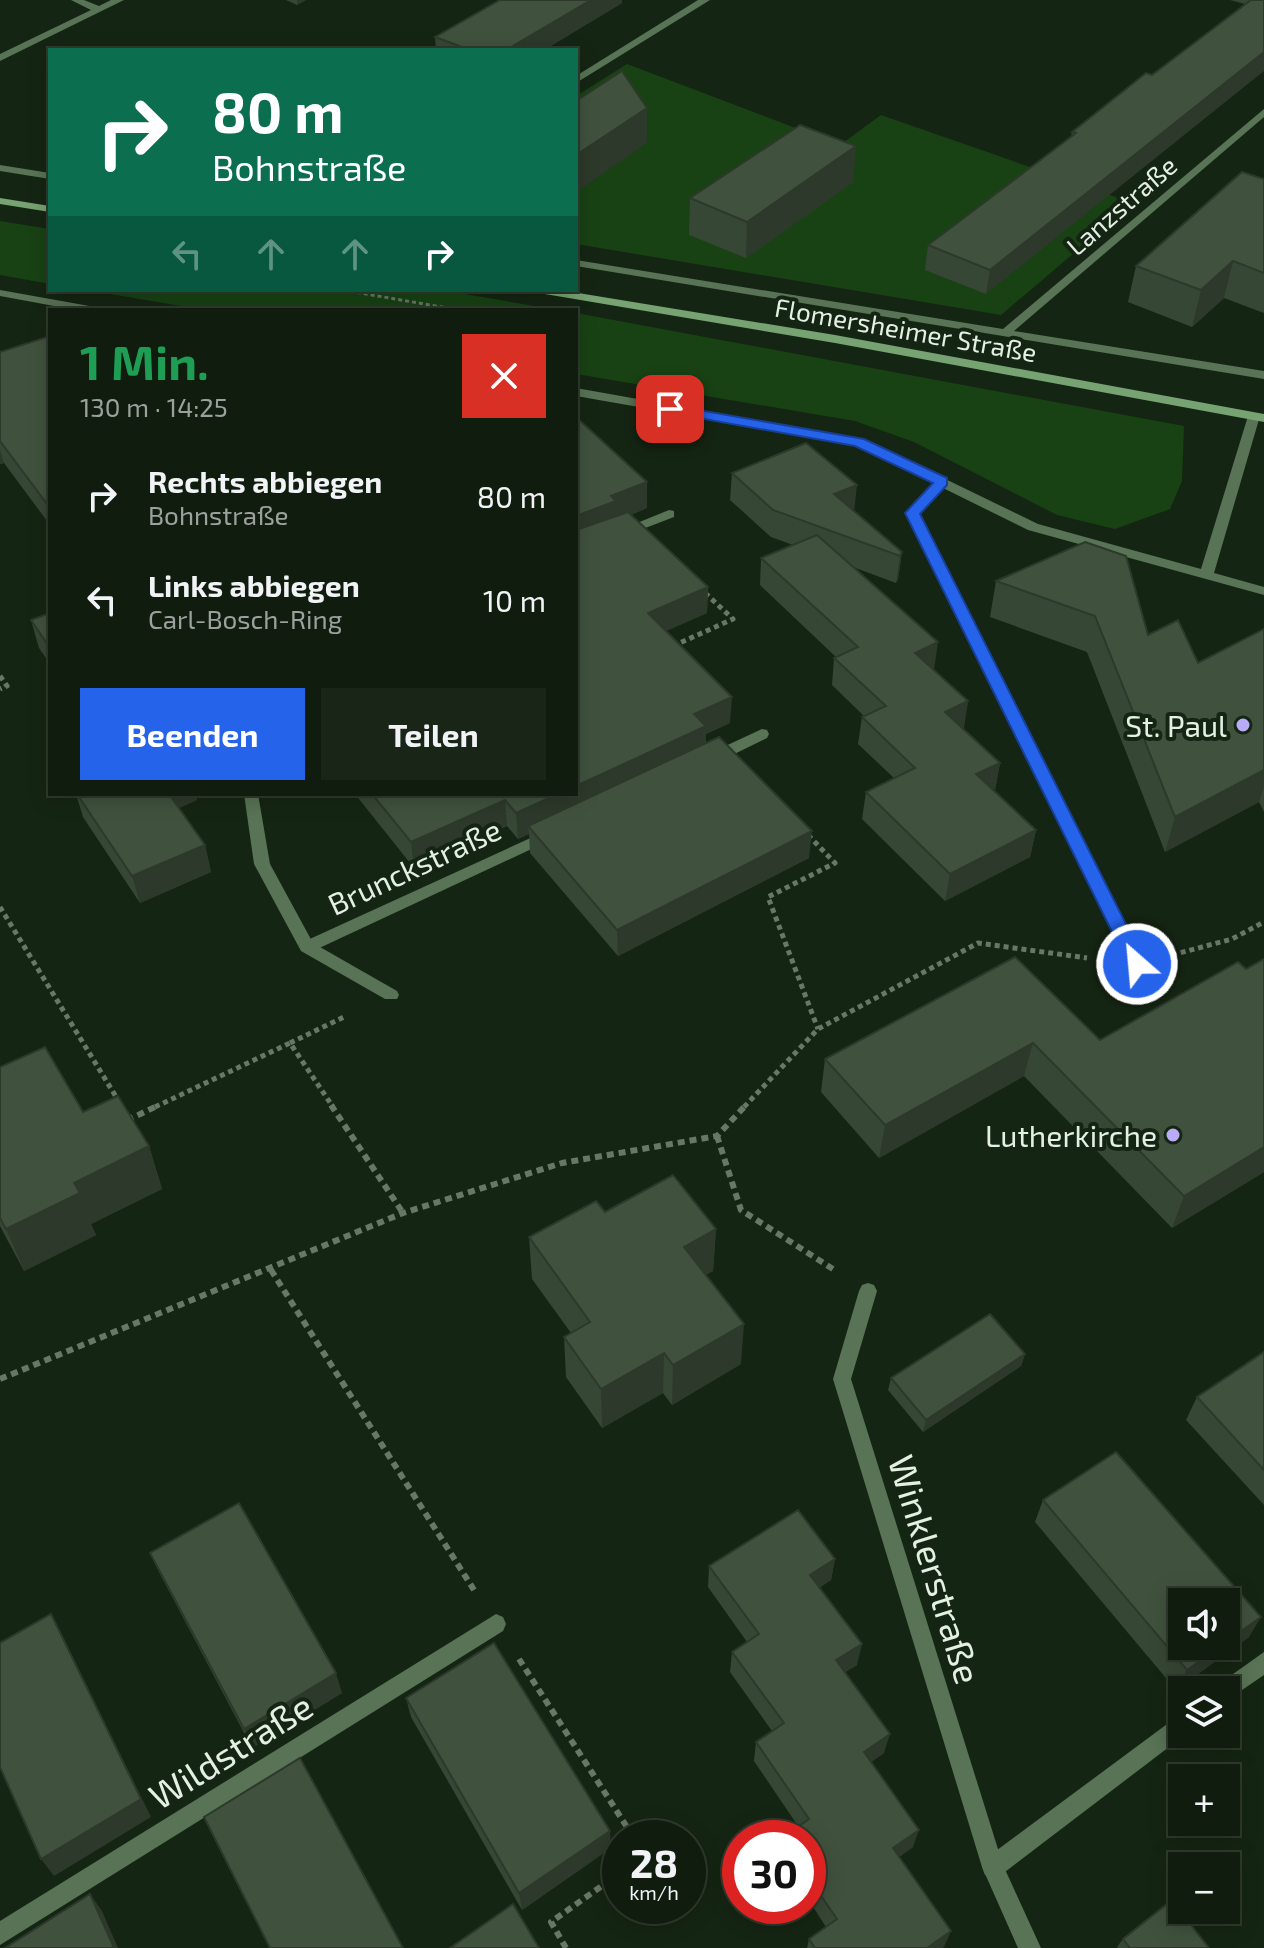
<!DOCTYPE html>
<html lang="de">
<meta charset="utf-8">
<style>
:root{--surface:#101c0e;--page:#192517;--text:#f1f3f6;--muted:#9ca19e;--line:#303a2e;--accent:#2563eb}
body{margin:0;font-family:"Exo 2",sans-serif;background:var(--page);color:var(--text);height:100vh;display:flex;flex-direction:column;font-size:30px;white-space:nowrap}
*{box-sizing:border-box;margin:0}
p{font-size:26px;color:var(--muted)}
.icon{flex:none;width:44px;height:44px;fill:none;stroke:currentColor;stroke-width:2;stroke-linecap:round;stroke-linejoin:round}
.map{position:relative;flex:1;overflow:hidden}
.panel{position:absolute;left:48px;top:308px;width:530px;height:488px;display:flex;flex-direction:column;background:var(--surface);border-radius:0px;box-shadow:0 4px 20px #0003,0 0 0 2px var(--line)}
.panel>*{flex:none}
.top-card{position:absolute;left:48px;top:48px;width:530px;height:244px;border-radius:0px;box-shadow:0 4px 20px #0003,0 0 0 2px var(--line);background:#0b6e4f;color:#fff;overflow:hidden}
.tools{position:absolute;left:1168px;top:1588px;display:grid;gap:16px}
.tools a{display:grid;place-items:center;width:72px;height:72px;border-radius:0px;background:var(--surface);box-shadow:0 4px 20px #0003,0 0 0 2px var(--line);font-size:40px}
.speed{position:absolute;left:602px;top:1820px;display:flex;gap:16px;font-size:40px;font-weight:700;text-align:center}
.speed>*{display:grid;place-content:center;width:104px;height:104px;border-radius:50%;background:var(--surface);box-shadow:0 4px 20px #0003,0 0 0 2px var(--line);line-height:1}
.speed small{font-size:20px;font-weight:400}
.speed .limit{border:12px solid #d22;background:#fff;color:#111}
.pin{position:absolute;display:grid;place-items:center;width:68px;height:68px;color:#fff;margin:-34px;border-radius:16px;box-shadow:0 4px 12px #0006}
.me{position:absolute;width:88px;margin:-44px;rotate:333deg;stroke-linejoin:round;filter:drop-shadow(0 0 6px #0008)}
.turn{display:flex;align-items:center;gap:28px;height:168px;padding:0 32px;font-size:36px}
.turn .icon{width:104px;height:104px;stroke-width:2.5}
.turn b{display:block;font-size:56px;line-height:68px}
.lanes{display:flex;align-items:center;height:76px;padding:0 32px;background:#0003;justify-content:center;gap:40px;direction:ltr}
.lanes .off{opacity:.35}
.round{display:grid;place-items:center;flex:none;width:84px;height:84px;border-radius:0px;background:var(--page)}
.overview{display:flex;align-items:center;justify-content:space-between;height:136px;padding:0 32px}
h1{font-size:48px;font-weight:700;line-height:60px;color:#1e9e55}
.button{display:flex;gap:16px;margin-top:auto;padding:16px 32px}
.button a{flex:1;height:92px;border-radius:0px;background:var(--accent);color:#fff;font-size:32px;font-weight:700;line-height:92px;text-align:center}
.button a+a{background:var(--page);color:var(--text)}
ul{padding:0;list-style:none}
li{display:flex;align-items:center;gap:24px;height:104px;padding:0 32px}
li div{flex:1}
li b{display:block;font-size:30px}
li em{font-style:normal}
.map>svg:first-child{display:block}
</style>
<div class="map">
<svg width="1264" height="1948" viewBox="0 0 1264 1948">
<rect width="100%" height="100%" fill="#152513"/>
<!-- green -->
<g fill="#184214">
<path d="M 627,64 L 840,145 L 881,115 L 1133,203 L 1001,315 L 576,244 L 576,96 Z"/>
<path d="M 0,221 L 50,229 L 50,284 L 0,275 Z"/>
<path d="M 87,290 L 442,290 L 557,310 L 204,310 Z"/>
<path d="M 576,313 L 1184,426 L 1182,481 L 1170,509 L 1115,529 L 1057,515 L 914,442 L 855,421 L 576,374 Z"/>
</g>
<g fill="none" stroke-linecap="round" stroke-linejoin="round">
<!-- path-far2 -->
<path stroke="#697767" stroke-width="3" stroke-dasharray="4 3" stroke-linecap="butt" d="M 343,290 L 459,310"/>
<!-- path-far1 -->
<g stroke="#697767" stroke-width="5" stroke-dasharray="5 4" stroke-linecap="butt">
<path d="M 673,646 L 733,619 L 703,591"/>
<path d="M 0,676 L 7,686 L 0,689"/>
<path d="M 808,835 L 835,863 L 768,897 L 818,1029"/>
<path d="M 0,907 L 118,1100"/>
<path d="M 1172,955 L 1232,939 L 1264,922"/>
<path d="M 290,1043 L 346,1016"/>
<path d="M 155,1107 L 290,1043 L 333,1107"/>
<path d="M 744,1107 L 818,1029 L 978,943 L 1087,958"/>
</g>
<!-- path -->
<g stroke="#697767" stroke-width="6" stroke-dasharray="7 5" stroke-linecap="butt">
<path d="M 331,1105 L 403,1213"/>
<path d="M 128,1116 L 130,1119 L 159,1105"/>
<path d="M 717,1136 L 741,1210 L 836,1271"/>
<path d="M 271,1270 L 474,1590"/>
<path d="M 0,1379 L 403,1213 L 562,1163 L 717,1136 L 746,1105"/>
<path d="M 519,1659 L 634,1838"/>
<path d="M 566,1948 L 551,1922 L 620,1873"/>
</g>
<!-- service -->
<g fill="#587355" fill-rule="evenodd">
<path d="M 669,510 L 674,511 L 674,517 L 627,535 L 617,535 L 615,532 Z"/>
<path d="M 762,729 L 767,730 L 769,734 L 767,738 L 716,763 L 711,764 L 704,759 L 706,755 Z"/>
<path d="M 548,830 L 556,835 L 553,839 L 313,951 L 307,953 L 299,947 L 301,943 Z"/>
<path d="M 496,1614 L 503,1617 L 506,1624 L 503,1631 L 0,1945 L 0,1921 Z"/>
<path d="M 1264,1652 L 1264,1675 L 1226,1701 L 1226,1690 L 1216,1690 L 1219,1684 Z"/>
<path d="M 1182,1713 L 1182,1734 L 1186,1734 L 1001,1875 L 993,1878 L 985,1875 L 982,1867 L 985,1859 Z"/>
</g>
<!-- minor -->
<g fill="#587355" fill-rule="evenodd">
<path d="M 71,0 L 84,0 L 99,6 L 111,0 L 124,0 L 0,61 L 0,54 L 91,10 Z"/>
<path d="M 698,0 L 710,0 L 576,83 L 576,76 Z"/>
<path d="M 1264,109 L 1264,117 L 1014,331 L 1264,371 L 1264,379 L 576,266 L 576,260 L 1003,329 Z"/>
<path d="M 0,165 L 50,173 L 50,179 L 0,171 Z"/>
<path d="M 0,290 L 95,307 L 101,310 L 76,310 L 0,296 Z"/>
<path d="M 576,388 L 863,439 L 1038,524 L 1201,569 L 1248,416 L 1250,413 L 1258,413 L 1260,416 L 1214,573 L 1264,587 L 1264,595 L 1028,530 L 943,488 L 920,513 L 1145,964 L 1143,968 L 1131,968 L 1129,964 L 907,513 L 933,483 L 856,445 L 576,396 Z"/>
<path d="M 244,794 L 258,794 L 270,864 L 313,943 L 397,991 L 399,995 L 397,999 L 385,999 L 301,951 L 254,864 Z"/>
<path d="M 868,1283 L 874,1285 L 877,1291 L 851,1379 L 1003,1865 L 1041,1948 L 1018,1948 L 982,1867 L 833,1379 L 859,1291 L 862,1285 Z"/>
</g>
<!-- secondary -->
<g fill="#77a272" fill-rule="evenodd">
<path d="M 0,198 L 50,206 L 50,212 L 0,204 Z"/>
<path d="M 533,290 L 560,290 L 835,335 L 1264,414 L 1264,422 L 835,343 L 539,293 Z"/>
</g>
</g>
<!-- wall -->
<g fill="#374735">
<path d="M 286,0 L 306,0 L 297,5 Z"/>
<path d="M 1230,0 L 1264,0 L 986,294 L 925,270 L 928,245 L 1071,137 L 1072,132 L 1152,75 L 1245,4 Z"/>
<path d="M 622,3 L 544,50 L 436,50 L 435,37 Z"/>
<path d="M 1264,179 L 1264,313 L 1224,298 L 1192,327 L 1128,302 L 1136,266 Z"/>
<path d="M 853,182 L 746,258 L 689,235 L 690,198 Z"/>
<path d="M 50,336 L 50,525 L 4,463 L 0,464 L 0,352 Z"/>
<path d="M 576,417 L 647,508 L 631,515 L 708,587 L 707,613 L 666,631 L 730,723 L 706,734 L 706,744 L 809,858 L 618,956 L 530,853 L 529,834 L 518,839 L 507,826 L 414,868 L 355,794 L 576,794 Z"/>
<path d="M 732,473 L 854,511 L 902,552 L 898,579 L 896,583 L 853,567 L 934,670 L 968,701 L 963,728 L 1000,763 L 995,790 L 993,790 L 1036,830 L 1030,857 L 945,901 L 862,819 L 866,792 L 894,778 L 858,744 L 862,717 L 864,716 L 832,685 L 834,658 L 836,657 L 760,585 L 761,558 L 793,545 L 771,537 L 730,500 Z"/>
<path d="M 996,581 L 1148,635 L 1198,663 L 1264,629 L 1264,812 L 1259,802 L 1165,852 L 1087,652 L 990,617 Z"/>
<path d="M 50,613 L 50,664 L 39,648 L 31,620 Z"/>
<path d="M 76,794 L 196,794 L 197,800 L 179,808 L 205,845 L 211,872 L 140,903 L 83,817 Z"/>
<path d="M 1015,957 L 1100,1040 L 1264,1172 L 1172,1228 L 1024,1076 L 879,1158 L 821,1092 L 825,1059 Z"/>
<path d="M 0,1067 L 149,1146 L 162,1189 L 91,1224 L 96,1235 L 24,1271 L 0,1226 Z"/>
<path d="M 605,1212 L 716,1229 L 713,1271 L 706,1275 L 741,1364 L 672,1405 L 663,1393 L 602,1428 L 566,1377 L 564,1337 L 571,1333 L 532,1279 L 529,1237 Z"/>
<path d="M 1264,1352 L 1264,1505 L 1186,1420 L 1197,1397 Z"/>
<path d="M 1025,1354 L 1021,1366 L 923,1432 L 888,1390 L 891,1378 Z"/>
<path d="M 1043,1500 L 1249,1637 L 1176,1690 L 1035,1522 Z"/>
<path d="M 150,1553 L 342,1693 L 252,1748 L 160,1574 Z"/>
<path d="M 835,1559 L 831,1580 L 820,1587 L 857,1665 L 845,1672 L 884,1753 L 871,1762 L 913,1847 L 899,1857 L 944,1947 L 942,1948 L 807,1948 L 809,1939 L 826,1927 L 808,1899 L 808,1838 L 798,1826 L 754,1761 L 756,1742 L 772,1731 L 730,1672 L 732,1652 L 747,1642 L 708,1587 L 709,1566 Z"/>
<path d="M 406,1698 L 611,1848 L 522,1910 L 411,1717 Z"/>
<path d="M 1123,1939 L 1209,1948 L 1118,1948 L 1117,1947 Z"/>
</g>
<!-- shaded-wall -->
<g fill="#2d392b">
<path d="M 297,0 L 306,0 L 297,5 Z"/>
<path d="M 591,0 L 622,0 L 622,3 L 544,50 L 506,50 Z"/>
<path d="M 1264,52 L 1264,71 L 986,294 L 990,270 Z"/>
<path d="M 647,108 L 647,143 L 576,192 L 576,155 Z"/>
<path d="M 856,146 L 853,182 L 746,258 L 747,222 Z"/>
<path d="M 1233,261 L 1224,298 L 1192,327 L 1201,290 Z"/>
<path d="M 0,450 L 4,463 L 0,464 Z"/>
<path d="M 647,482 L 647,508 L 616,521 L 576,543 L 576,516 L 611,496 Z"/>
<path d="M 857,485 L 854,513 L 834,494 Z"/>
<path d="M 902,552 L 898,579 L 896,583 L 900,556 Z"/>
<path d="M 708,587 L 707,613 L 648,639 L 648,613 Z"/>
<path d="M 938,642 L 934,670 L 915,653 Z"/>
<path d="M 732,697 L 730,723 L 706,734 L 705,752 L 528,826 L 529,834 L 518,839 L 516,813 L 558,794 L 576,794 L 576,786 L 694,714 Z"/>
<path d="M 968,701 L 964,728 L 940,739 L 945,712 Z"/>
<path d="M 1000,763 L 995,790 L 971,801 L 976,774 Z"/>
<path d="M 1264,770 L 1264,787 L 1259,802 L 1165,852 L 1175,817 Z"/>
<path d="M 165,794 L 196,794 L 197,800 L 169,812 Z"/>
<path d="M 505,800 L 507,826 L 414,868 L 411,842 Z"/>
<path d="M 1036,830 L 1030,857 L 945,901 L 950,874 Z"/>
<path d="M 812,831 L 809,858 L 618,956 L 617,930 Z"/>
<path d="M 205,845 L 211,872 L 140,903 L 132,876 Z"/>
<path d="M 1033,1043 L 1024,1076 L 879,1158 L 885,1125 Z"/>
<path d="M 149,1146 L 162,1189 L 91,1224 L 96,1235 L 24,1271 L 6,1229 L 74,1183 Z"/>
<path d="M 1264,1147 L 1264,1172 L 1172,1228 L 1184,1196 Z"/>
<path d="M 716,1229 L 713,1271 L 682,1288 L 684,1247 Z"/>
<path d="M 744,1324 L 741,1364 L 672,1405 L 673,1365 Z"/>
<path d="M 664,1353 L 663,1393 L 602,1428 L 601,1389 Z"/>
<path d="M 1025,1354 L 1021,1366 L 923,1432 L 926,1420 Z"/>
<path d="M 835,1559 L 831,1580 L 807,1596 L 810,1575 Z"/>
<path d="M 51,1614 L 62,1635 L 151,1817 L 54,1876 L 41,1859 Z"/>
<path d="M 1261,1617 L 1249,1637 L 1176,1690 L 1187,1670 L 1221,1646 L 1226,1646 L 1226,1642 Z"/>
<path d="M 862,1644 L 857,1665 L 832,1680 L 836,1660 Z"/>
<path d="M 336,1673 L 342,1693 L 252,1748 L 244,1729 Z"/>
<path d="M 890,1734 L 884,1753 L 859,1771 L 864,1752 Z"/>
<path d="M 919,1830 L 913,1847 L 887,1866 L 893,1848 Z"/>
<path d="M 610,1831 L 611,1848 L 522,1910 L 519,1893 Z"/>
<path d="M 90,1894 L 102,1911 L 118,1948 L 114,1948 Z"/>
<path d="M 951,1931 L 944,1947 L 942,1948 L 927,1948 Z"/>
</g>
<!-- building -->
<g fill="#40523e" stroke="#2d392b" stroke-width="2">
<path d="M 500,0 L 591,0 L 506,50 L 470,50 L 435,37 Z"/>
<path d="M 1251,0 L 1264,0 L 1264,52 L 990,270 L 928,245 L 1076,133 L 1072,132 L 1146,73 L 1152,75 Z"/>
<path d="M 622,71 L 647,108 L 576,155 L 576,101 Z"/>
<path d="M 800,125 L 856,146 L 747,222 L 690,198 Z"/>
<path d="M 1242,172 L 1264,179 L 1264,273 L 1233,261 L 1201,290 L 1136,266 Z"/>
<path d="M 50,336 L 50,508 L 0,441 L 0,352 Z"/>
<path d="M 576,417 L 647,482 L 611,496 L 616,501 L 576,516 Z"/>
<path d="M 806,443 L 857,485 L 834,494 L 902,552 L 900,556 L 773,510 L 732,473 Z"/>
<path d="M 628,512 L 708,587 L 648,613 L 732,697 L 694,714 L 706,726 L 576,786 L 576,530 Z"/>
<path d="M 817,535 L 938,642 L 915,653 L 968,701 L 945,712 L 1000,763 L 976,774 L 1036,830 L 950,874 L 866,792 L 915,768 L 862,717 L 886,706 L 834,658 L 858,647 L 761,558 Z"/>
<path d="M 1085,542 L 1126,556 L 1148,635 L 1178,620 L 1198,663 L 1264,629 L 1264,770 L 1175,817 L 1095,616 L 996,581 Z"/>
<path d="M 50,613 L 50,648 L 31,620 Z"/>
<path d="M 719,737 L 812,831 L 617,930 L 528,826 Z"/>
<path d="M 77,794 L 169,794 L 205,845 L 132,876 Z"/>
<path d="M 372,794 L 558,794 L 516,813 L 505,800 L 411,842 Z"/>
<path d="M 1015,957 L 1100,1040 L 1238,962 L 1246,969 L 1264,959 L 1264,1147 L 1184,1196 L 1033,1043 L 885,1125 L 825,1059 Z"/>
<path d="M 45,1047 L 83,1112 L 118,1096 L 149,1146 L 74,1183 L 80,1193 L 6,1229 L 0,1218 L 0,1067 Z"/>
<path d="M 673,1175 L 716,1229 L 684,1247 L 744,1324 L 673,1365 L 664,1353 L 601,1389 L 564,1337 L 590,1322 L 529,1237 L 596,1201 L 605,1212 Z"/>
<path d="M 990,1314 L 1025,1354 L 926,1420 L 891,1378 Z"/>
<path d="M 1264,1352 L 1264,1470 L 1197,1397 Z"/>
<path d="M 1116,1452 L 1261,1617 L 1226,1642 L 1226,1602 L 1182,1602 L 1182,1646 L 1221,1646 L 1187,1670 L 1043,1500 Z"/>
<path d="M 239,1503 L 336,1673 L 244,1729 L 150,1553 Z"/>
<path d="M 798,1510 L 835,1559 L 810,1575 L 862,1644 L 836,1660 L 890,1734 L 864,1752 L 919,1830 L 893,1848 L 951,1931 L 927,1948 L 815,1948 L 809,1939 L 837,1919 L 808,1877 L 808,1838 L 782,1838 L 809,1819 L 756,1742 L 784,1723 L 732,1652 L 759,1634 L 709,1566 Z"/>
<path d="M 51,1614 L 141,1799 L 41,1859 L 0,1767 L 0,1643 Z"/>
<path d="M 494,1643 L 610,1831 L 519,1893 L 406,1698 Z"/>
<path d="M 300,1758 L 403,1948 L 270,1948 L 204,1817 Z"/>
<path d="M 90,1894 L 114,1948 L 5,1948 Z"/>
<path d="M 1172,1900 L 1209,1948 L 1130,1948 L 1123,1939 Z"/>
<path d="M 513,1904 L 539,1948 L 450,1948 Z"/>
</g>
<!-- route -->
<path fill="#2563eb" stroke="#184099" stroke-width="2" d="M 670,405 L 864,439 L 947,478 L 947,485 L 920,514 L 1146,964 L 1144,969 L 1137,971 L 1128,964 L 905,513 L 933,483 L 855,446 L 665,412 L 665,406 Z"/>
<!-- markers -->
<g fill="#b9abf7" stroke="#152513" stroke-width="3">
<circle cx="1243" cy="725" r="8"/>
<circle cx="1173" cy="1135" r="8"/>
</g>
<g text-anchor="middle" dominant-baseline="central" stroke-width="8" stroke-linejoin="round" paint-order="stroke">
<!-- far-street labels -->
<g font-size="26" fill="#e5f0e4" stroke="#152513">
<text transform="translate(1121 205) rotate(-41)">Lanzstraße</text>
<text transform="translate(906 329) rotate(10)">Flomersheimer Straße</text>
</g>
<!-- poi labels -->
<g font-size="30" fill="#e5f0e4" stroke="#152513" text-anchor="end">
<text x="1227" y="725">St. Paul</text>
<text x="1157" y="1135">Lutherkirche</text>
</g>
<!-- street labels -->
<g font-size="30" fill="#e5f0e4" stroke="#152513">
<text transform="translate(414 866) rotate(-25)">Brunckstraße</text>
</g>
<!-- near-street labels -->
<g font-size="36" fill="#e5f0e4" stroke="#152513">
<text transform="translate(936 1569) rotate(73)">Winklerstraße</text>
<text transform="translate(230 1750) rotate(-32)">Wildstraße</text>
</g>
</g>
</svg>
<div class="tools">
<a><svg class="icon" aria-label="sound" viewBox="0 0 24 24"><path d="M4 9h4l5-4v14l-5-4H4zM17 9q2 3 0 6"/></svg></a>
<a><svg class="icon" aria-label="layers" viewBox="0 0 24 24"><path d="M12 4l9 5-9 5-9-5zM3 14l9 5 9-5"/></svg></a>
<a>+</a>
<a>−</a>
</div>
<div class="speed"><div>28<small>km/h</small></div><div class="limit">30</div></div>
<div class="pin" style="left:670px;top:409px;background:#d93025"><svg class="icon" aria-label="arrive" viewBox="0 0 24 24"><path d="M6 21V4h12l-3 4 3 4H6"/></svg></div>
<svg class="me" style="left:1137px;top:964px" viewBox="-20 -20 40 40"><circle r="17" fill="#2563eb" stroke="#fff" stroke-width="3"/><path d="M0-11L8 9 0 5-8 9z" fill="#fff"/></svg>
<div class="top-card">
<div class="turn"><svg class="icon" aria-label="right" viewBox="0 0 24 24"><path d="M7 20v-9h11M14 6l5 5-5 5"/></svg><div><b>80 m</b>Bohnstraße</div></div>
<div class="lanes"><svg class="icon off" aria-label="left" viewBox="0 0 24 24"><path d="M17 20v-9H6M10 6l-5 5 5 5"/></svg><svg class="icon off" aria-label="ahead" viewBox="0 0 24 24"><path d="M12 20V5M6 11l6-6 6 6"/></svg><svg class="icon off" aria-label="ahead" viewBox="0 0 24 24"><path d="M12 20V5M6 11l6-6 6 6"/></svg><svg class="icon" aria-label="right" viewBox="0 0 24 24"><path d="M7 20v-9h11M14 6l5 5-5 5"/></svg></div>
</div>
<section class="panel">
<div class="overview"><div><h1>1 Min.</h1><p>130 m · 14:25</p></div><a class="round" style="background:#d93025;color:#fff"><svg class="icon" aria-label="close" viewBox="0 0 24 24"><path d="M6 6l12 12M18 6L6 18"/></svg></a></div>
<ul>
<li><svg class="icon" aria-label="right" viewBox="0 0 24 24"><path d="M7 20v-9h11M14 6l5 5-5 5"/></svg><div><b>Rechts abbiegen</b><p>Bohnstraße</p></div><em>80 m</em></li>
<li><svg class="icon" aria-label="left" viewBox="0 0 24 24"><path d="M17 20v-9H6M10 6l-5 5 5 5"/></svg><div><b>Links abbiegen</b><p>Carl-Bosch-Ring</p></div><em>10 m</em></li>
</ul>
<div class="button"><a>Beenden</a><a>Teilen</a></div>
</section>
</div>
